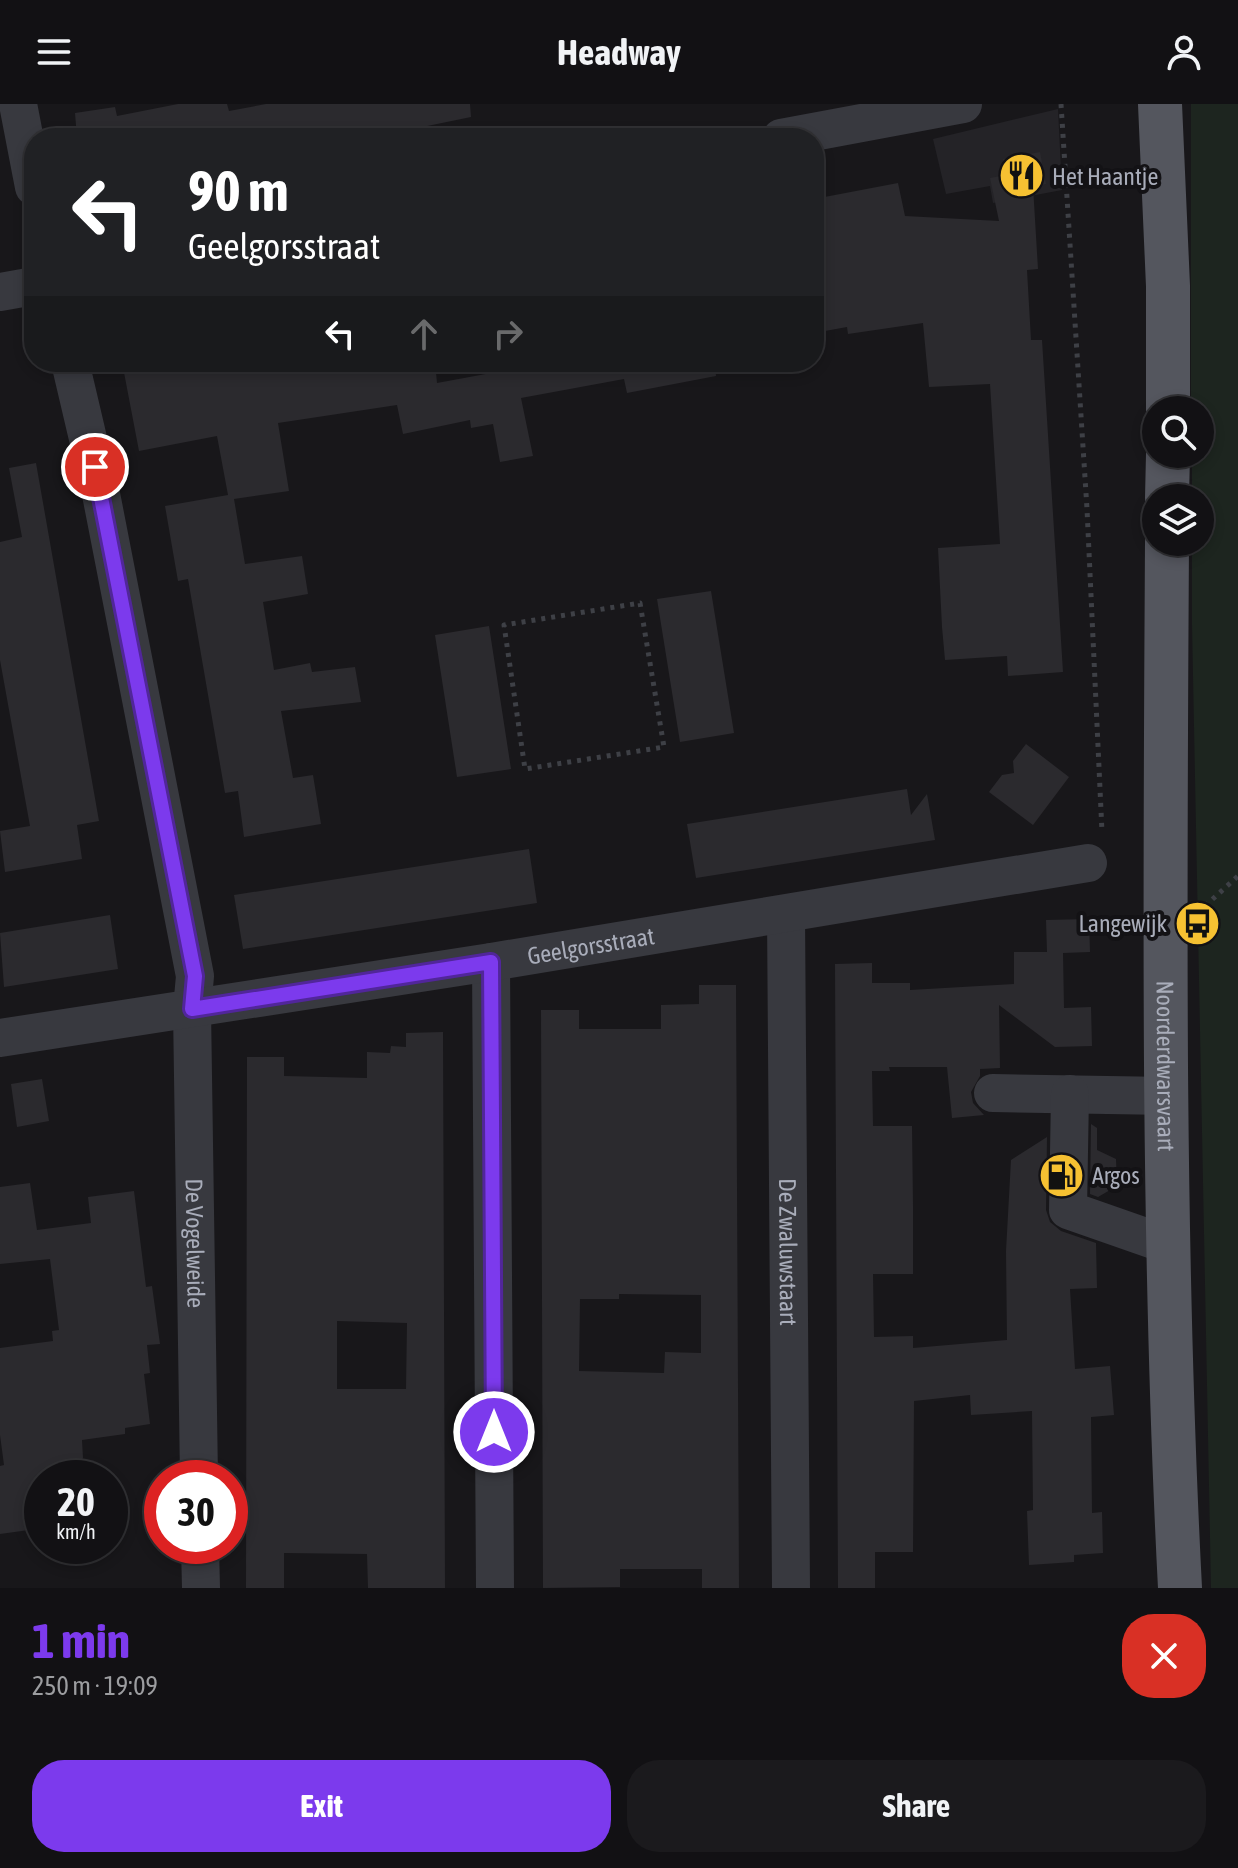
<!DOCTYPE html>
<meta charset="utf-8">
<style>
:root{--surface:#121114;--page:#1b1a1d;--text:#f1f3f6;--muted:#9c9da0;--line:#313134;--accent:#7c3aed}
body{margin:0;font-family:"Asap Condensed",sans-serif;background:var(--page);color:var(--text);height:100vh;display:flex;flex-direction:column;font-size:30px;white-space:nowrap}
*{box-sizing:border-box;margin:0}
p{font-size:26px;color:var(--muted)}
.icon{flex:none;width:44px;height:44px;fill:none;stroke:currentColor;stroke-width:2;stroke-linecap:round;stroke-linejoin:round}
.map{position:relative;height:1484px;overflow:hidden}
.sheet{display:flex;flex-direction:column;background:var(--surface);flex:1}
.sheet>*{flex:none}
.guide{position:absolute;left:24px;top:24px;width:800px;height:244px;border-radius:32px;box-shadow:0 4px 12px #0003,0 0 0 2px var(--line);background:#202124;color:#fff;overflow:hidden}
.fabs{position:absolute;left:1142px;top:292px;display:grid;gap:16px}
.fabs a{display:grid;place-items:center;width:72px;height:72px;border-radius:50%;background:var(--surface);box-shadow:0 4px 12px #0003,0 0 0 2px var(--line);font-size:40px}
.speed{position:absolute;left:24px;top:1356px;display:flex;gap:16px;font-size:40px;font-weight:700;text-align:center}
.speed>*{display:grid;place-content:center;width:104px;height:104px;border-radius:50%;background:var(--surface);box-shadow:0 4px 12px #0003,0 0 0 2px var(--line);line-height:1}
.speed small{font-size:20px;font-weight:400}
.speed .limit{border:12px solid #d22;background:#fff;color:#111}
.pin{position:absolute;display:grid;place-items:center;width:68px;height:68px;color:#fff;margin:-34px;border:4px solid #fff;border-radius:50%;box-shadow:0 2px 8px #0007}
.me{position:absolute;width:88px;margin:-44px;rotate:0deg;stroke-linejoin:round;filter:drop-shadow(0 0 6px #0008)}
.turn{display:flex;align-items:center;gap:28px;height:168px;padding:0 32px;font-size:36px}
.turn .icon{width:104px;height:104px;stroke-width:2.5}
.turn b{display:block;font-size:56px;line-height:68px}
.lanes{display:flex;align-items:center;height:76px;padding:0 32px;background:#0003;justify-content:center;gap:40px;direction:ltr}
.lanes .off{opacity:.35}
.round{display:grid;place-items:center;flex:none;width:84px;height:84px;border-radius:32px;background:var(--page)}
.head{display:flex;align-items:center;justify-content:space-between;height:136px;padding:0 32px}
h1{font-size:48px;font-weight:700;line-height:60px;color:var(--accent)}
.cta{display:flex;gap:16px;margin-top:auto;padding:16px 32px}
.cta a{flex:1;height:92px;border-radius:32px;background:var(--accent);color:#fff;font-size:32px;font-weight:700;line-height:92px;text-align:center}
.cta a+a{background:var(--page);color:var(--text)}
header{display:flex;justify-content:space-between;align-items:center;height:104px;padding:0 32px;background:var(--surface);font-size:36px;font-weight:700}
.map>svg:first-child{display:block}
</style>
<header><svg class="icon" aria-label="menu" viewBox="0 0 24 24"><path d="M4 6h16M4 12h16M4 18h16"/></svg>Headway<svg class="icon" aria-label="person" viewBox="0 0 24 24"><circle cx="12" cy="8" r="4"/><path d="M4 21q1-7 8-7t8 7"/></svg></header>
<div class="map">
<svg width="1238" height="1484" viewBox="0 0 1238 1484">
<rect width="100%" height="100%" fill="#18171a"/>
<!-- built -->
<path fill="#242327" d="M 1058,5 L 1062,86 L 993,99 L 990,82 L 946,90 L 933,35 Z"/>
<!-- green -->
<path fill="#1d251f" d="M 1191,0 L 1238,0 L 1238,1484 L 1211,1484 L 1192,521 L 1192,438 L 1200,438 L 1200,394 L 1192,394 L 1192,350 L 1200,350 L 1200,306 L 1191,306 Z"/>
<!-- building -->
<g fill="#2b2a2e" fill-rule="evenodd">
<path d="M 178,0 L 227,0 L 229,7 L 266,0 L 470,0 L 471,13 L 369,34 L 77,34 L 75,9 L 115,3 L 117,12 Z"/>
<path d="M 1040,48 L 1046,80 L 1033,82 L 1038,165 L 1027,166 L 1031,236 L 1042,236 L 1063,568 L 1008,572 L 1007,552 L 945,556 L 942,523 L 938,444 L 1000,440 L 990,280 L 929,283 L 923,219 L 848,230 L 847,223 L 814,229 L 814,95 L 898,79 L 905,112 L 999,117 L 990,74 L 1006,71 L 1003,55 Z"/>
<path d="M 122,258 L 435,258 L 437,279 L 513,265 L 511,258 L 715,258 L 716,272 L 627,289 L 624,275 L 521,294 L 533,352 L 500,358 L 493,320 L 471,324 L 470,316 L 403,330 L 397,301 L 278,319 L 289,387 L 234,395 L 245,460 L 302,452 L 308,490 L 263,498 L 274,566 L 310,559 L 312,568 L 355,563 L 361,598 L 281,607 L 293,674 L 313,671 L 321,720 L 244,733 L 238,687 L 225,689 L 188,475 L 178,477 L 165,402 L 228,391 L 217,332 L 139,347 Z"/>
<path d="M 36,359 L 99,717 L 77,721 L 82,755 L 5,768 L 0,727 L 30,722 L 0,556 L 0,438 L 22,433 L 9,364 Z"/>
<path d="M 711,487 L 734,629 L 680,638 L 657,495 Z"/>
<path d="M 489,522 L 511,665 L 457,673 L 435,531 Z"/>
<path d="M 1026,640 L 1069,673 L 1033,721 L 989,688 L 1002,671 L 1014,669 L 1013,657 Z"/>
<path d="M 907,685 L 911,711 L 927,690 L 935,736 L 696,774 L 687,720 Z"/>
<path d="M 529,745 L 537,799 L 243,845 L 234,791 Z"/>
<path d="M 110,811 L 118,865 L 4,883 L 0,829 Z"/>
<path d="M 1089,815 L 1090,848 L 1063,849 L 1064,904 L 1091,903 L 1092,942 L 1055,943 L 999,901 L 1000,964 L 980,965 L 980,972 L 971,988 L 973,999 L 984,1011 L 952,1014 L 947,963 L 889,963 L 890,967 L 872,967 L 873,1022 L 912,1022 L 913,1102 L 913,1170 L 873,1170 L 874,1233 L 913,1232 L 913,1244 L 1007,1236 L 1006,1147 L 1011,1056 L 1047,1033 L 1046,1106 L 1050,1118 L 1061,1127 L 1096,1139 L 1097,1184 L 1070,1185 L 1075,1265 L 1110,1262 L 1114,1311 L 1091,1313 L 1092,1409 L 1102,1408 L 1103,1449 L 1074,1451 L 1074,1458 L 1029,1461 L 1027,1407 L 1033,1406 L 1032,1307 L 971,1311 L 970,1291 L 914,1297 L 913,1448 L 875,1448 L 875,1484 L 838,1484 L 835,860 L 872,859 L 872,879 L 910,879 L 910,886 L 1014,880 L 1014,848 L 1047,848 L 1046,816 Z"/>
<path d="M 699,881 L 736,881 L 739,1484 L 702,1484 L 702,1465 L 620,1465 L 620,1483 L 543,1484 L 541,906 L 579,906 L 579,925 L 661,925 L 661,901 L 699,900 ZM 619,1190 L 701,1191 L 701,1249 L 665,1248 L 664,1269 L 579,1267 L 580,1195 L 619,1195 Z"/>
<path d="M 443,928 L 445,1484 L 368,1484 L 367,1450 L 284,1449 L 284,1484 L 246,1484 L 247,953 L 284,953 L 284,972 L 367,974 L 367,948 L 390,949 L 391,942 L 406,943 L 406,929 ZM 337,1217 L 407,1219 L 406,1285 L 337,1285 Z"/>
<path d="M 42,975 L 49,1017 L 17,1023 L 11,980 Z"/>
<path d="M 1091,1020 L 1097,1024 L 1097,1046 L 1116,1055 L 1117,1082 L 1098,1093 L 1090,1090 Z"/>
<path d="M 30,1079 L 37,1126 L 91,1119 L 88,1093 L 134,1087 L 146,1183 L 152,1182 L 160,1240 L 147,1241 L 150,1269 L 144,1270 L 150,1320 L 125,1324 L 125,1330 L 82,1336 L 83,1354 L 68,1374 L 42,1374 L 42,1408 L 29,1426 L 0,1430 L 0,1362 L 4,1361 L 0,1331 L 0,1244 L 53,1237 L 52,1227 L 59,1226 L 50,1155 L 0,1160 L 0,1083 Z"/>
</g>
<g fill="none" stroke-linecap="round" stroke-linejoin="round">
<!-- path -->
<g stroke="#3e4046" stroke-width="5" stroke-dasharray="4 6" stroke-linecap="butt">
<path d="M 1061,0 L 1087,405 L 1102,728"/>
<path d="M 640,499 L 664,643 L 525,665 L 504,521 Z"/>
<path d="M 1205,802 L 1238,772"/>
</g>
<!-- minor -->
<g stroke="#38393f" stroke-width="38">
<path d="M 18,0 L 34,83"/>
<path d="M 781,34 L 963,0"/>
<path d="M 0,188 L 34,182"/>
<path id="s1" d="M 70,258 L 101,390 L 195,872 L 192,905 L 199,1374"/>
<path id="s2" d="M 786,810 L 791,1484"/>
<path d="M 491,858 L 495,1484"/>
<path id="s3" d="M 0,934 L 491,858 L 1088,759"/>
<path d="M 993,989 L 1169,992"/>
<path d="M 1070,990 L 1068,1106 L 1171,1142"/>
<path d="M 200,1442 L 201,1484"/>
</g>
<!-- major -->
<g stroke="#54565e" stroke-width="44">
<path d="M 1160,0 L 1168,182 L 1168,306"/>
<path d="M 1167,394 L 1168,350"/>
<path id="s4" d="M 1167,438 C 1165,786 1162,1137 1180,1484"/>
</g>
</g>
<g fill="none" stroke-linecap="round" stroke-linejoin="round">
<defs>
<path id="route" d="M 95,363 L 195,872 L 192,905 L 491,858 L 494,1328"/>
</defs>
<!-- route casing -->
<use href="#route" stroke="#51269a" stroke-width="20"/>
<!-- route -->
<use href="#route" stroke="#7c3aed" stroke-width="14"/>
</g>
<!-- icons -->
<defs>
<symbol id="restaurant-disc" viewBox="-11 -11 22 22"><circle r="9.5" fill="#f6c132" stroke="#131215"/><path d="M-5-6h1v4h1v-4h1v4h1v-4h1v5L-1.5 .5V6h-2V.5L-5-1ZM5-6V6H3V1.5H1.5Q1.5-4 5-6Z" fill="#111"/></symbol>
<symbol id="bus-disc" viewBox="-11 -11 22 22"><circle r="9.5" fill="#f6c132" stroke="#131215"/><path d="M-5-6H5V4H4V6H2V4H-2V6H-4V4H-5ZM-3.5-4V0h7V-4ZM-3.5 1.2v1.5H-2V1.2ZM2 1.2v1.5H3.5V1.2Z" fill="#111"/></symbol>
<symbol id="fuel-disc" viewBox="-11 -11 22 22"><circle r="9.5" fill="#f6c132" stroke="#131215"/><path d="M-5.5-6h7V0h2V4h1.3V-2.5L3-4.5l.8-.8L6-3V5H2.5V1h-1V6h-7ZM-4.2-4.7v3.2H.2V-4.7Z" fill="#111"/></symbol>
</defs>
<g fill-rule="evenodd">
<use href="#restaurant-disc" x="996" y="46" width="51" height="51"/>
<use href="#bus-disc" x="1172" y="794" width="51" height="51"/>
<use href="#fuel-disc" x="1036" y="1046" width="51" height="51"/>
</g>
<g text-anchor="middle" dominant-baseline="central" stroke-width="8" stroke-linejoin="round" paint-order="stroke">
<!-- poi labels -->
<g font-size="24" fill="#a9adba" stroke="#131215" text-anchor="start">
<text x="1052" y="72">Het Haantje</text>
<text x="1167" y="819" text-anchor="end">Langewijk</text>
<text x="1092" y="1071">Argos</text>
</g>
<!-- street labels -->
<g font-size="24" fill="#a9adba" stroke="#131215">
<text stroke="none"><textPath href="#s3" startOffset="598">Geelgorsstraat</textPath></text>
<text stroke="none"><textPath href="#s4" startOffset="524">Noorderdwarsvaart</textPath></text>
<text stroke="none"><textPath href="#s1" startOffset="894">De Vogelweide</textPath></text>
<text stroke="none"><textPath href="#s2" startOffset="338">De Zwaluwstaart</textPath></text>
</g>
</g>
</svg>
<div class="fabs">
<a><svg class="icon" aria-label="search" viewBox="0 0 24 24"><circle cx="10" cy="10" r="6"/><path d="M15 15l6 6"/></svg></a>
<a><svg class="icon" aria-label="layers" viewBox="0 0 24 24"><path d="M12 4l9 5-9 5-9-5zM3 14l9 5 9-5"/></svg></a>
</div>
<div class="speed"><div>20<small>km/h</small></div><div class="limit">30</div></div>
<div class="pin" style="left:95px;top:363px;background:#d93025"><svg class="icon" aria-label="arrive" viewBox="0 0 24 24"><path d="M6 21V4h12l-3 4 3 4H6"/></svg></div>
<svg class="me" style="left:494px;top:1328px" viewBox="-20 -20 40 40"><circle r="17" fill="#7c3aed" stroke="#fff" stroke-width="3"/><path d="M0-11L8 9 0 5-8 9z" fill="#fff"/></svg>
<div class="guide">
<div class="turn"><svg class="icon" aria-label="left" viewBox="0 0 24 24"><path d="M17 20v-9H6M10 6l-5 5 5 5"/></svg><div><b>90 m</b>Geelgorsstraat</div></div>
<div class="lanes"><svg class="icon" aria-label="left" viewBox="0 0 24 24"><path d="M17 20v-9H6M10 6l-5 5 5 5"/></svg><svg class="icon off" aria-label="ahead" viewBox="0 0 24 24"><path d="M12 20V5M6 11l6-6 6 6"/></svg><svg class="icon off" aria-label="right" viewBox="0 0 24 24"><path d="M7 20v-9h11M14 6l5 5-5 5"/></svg></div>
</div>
</div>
<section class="sheet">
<div class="head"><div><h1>1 min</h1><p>250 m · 19:09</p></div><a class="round" style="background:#d93025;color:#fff"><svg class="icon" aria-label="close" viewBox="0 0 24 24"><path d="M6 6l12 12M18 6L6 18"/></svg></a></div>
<div class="cta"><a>Exit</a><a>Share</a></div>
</section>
